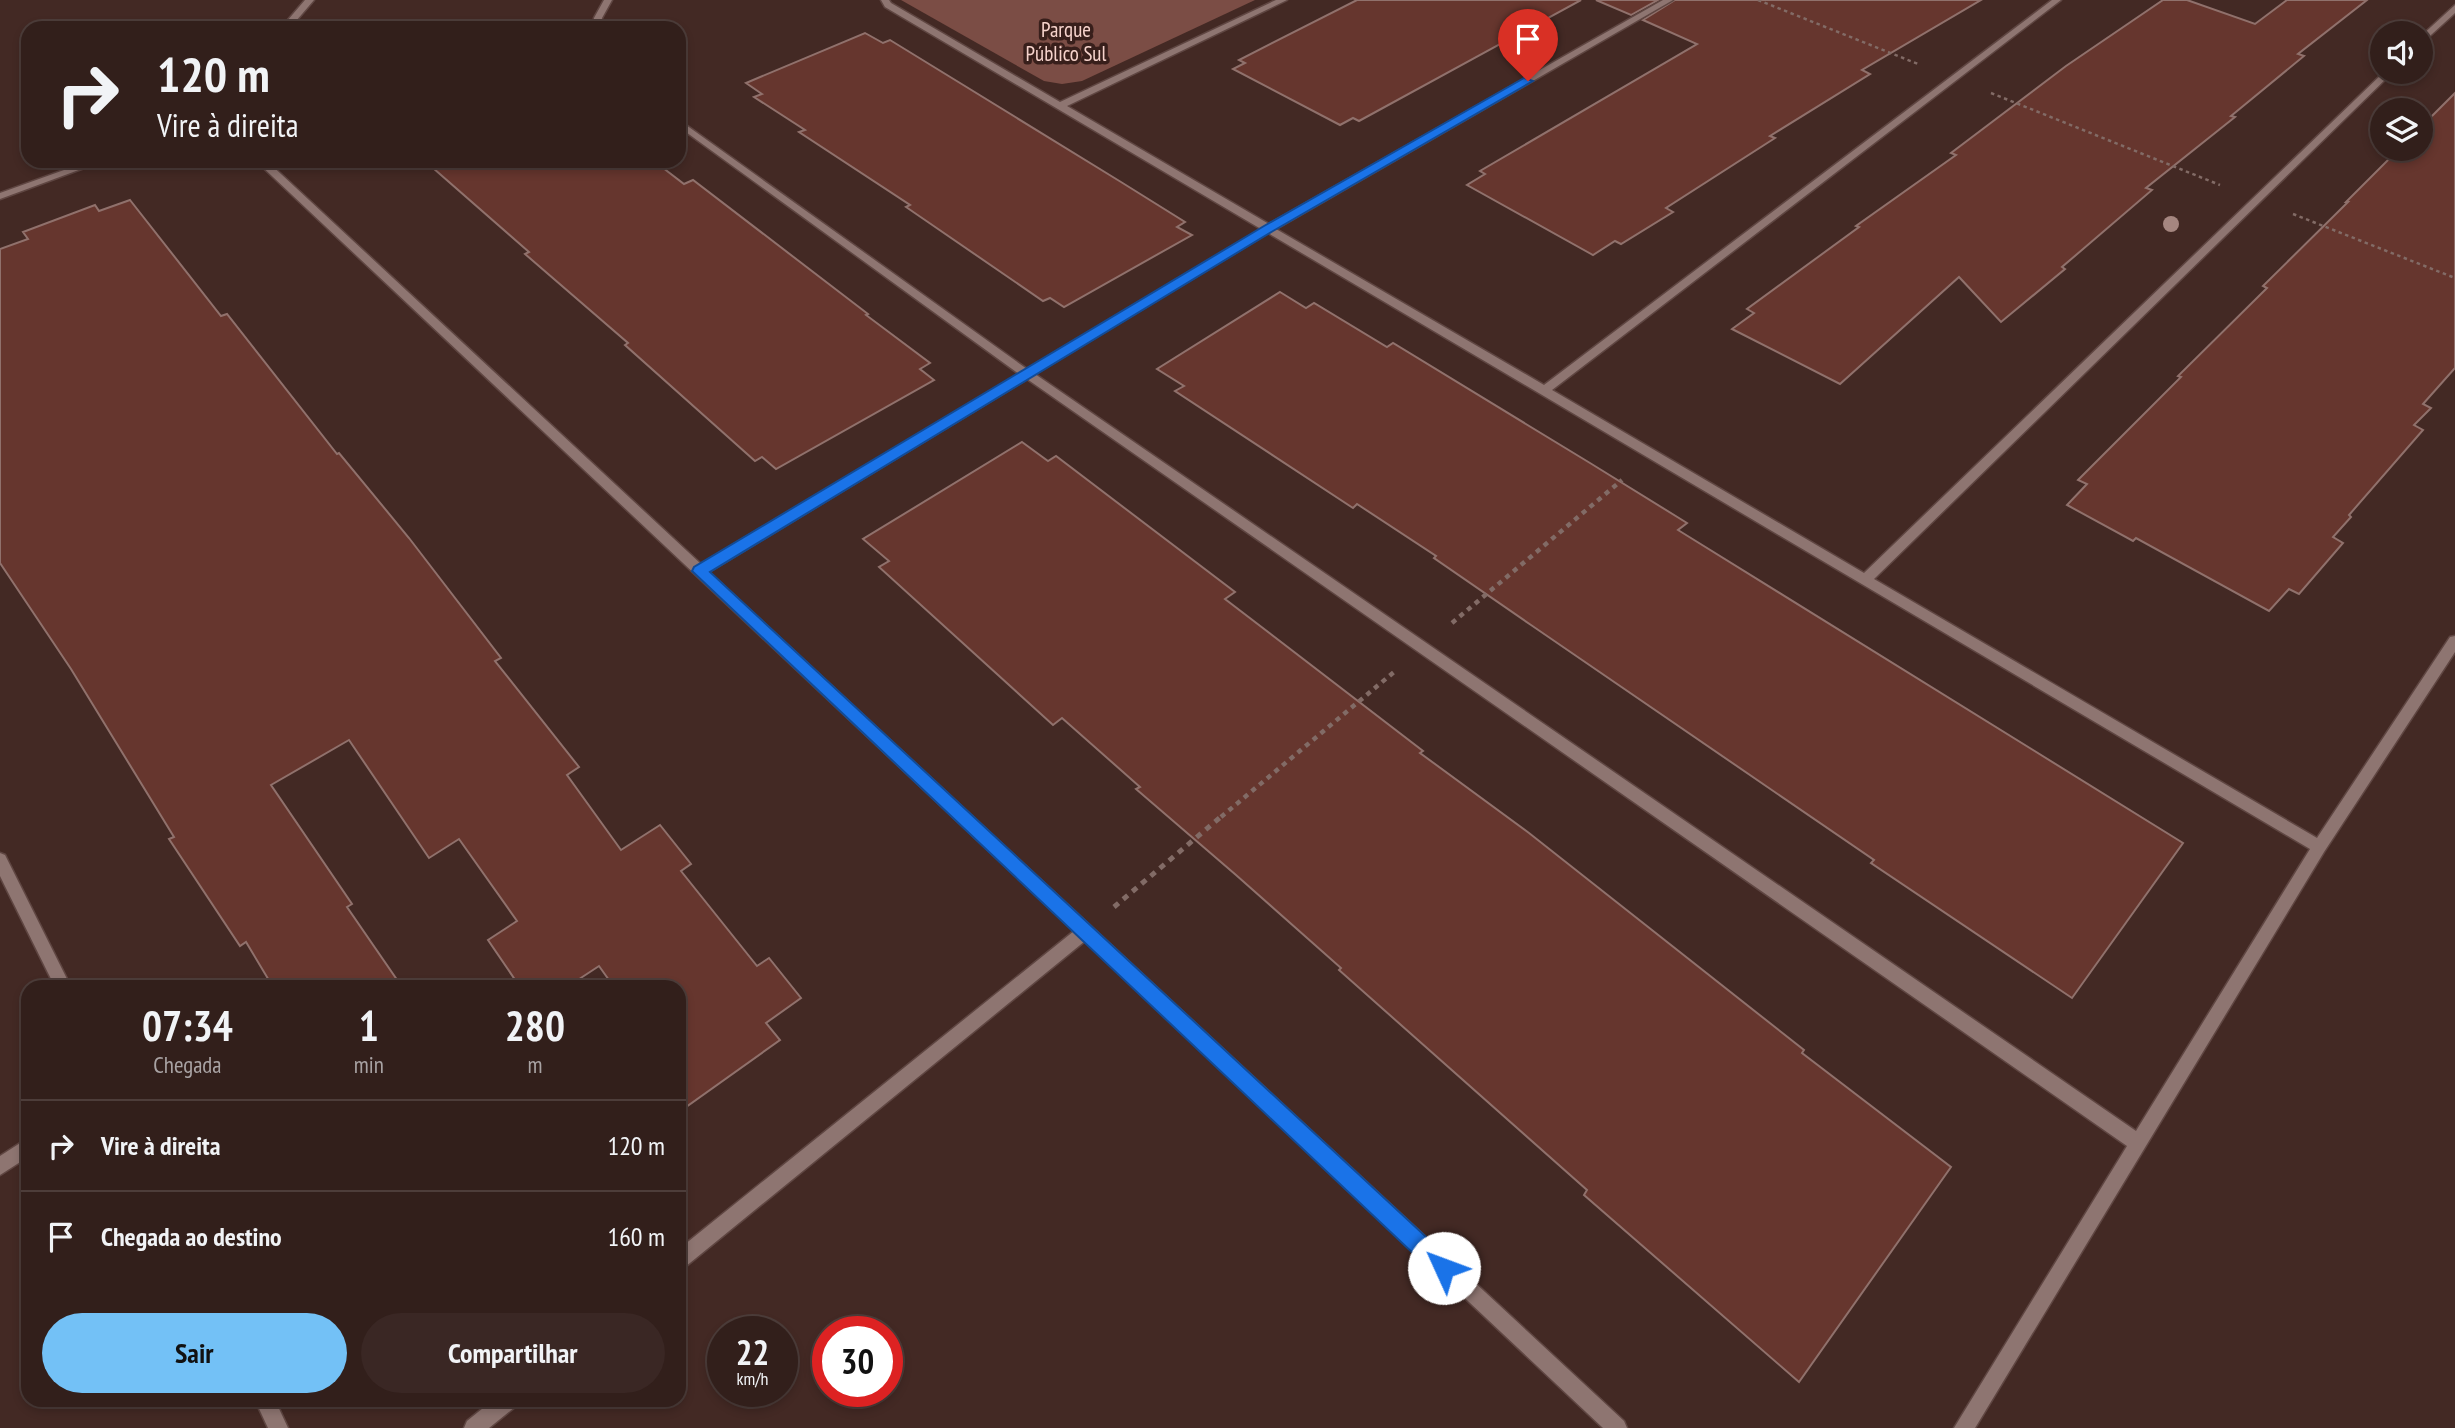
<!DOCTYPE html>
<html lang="pt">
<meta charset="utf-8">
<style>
:root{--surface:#321f1b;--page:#3a2724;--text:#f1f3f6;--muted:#a8a2a3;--line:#4d3d3a;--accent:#73c1f6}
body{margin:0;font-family:"PT Sans Narrow",sans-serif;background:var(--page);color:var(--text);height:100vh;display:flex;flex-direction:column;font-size:26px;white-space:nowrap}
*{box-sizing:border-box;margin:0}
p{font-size:23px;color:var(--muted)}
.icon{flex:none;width:38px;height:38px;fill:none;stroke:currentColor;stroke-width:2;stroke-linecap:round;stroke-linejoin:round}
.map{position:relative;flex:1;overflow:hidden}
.sheet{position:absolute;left:21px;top:980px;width:665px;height:427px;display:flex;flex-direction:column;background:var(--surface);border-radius:21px;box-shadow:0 4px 10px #0003,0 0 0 2px var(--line)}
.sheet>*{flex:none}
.guide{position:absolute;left:21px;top:21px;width:665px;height:147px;border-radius:21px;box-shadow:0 4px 10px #0003,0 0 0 2px var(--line);background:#321f1b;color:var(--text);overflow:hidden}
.fabs{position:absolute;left:2370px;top:21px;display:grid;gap:14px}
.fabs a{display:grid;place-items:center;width:63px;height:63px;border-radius:50%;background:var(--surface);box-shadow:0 4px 10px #0003,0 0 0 2px var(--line);font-size:35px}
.speed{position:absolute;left:707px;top:1316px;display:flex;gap:14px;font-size:35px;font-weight:700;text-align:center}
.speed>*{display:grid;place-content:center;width:91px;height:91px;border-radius:50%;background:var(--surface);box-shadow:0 4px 10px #0003,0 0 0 2px var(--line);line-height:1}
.speed small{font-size:18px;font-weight:400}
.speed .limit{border:10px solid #d22;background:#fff;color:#111}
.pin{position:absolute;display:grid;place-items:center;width:60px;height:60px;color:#fff;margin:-72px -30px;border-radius:50% 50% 50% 0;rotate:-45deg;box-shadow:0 0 7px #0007}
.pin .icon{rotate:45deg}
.me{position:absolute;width:77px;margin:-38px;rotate:313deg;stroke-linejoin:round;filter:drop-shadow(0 0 5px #0008)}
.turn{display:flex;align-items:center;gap:24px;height:147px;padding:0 21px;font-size:32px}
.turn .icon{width:91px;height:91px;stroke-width:2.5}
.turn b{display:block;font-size:49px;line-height:60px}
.eta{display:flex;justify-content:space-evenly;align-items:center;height:119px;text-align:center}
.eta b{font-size:42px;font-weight:800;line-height:49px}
.cta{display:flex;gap:14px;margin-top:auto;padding:14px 21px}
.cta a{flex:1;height:80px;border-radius:42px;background:var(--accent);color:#111;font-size:28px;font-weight:800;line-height:80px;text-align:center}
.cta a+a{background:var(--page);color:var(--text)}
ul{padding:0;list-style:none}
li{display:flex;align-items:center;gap:21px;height:91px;padding:0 21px;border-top:2px solid var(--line)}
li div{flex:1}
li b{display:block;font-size:26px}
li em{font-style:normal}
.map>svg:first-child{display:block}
</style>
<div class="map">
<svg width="2455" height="1428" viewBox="0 0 2455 1428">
<rect width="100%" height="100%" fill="#432924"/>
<!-- green -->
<path fill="#7b4d45" d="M 901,0 L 1255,0 L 1082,81 L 1062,84 L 1044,81 Z"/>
<!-- building -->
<g fill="#66362e" stroke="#90716c" stroke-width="2">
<path d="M 1357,0 L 1581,0 L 1359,121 L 1353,118 L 1340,125 L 1233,69 L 1245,63 L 1239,60 Z"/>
<path d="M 1596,0 L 1658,0 L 1631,15 Z"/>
<path d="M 1675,0 L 1981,0 L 1862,70 L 1870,74 L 1770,136 L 1775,138 L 1666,208 L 1673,212 L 1621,244 L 1615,241 L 1593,255 L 1467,185 L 1485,174 L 1480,171 L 1697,44 L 1643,20 Z"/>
<path d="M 2163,0 L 2187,0 L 2255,24 L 2287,0 L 2367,0 L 2298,54 L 2304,56 L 2231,116 L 2235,117 L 2146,188 L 2152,190 L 2062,267 L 2065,269 L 2001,322 L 1959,277 L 1840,384 L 1732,329 L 1754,313 L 1747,309 L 1859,227 L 1856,226 L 1956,155 L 1951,153 L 2066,66 Z"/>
<path d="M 865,33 L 883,43 L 890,40 L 1121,182 L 1185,222 L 1177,227 L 1192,235 L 1064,307 L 1050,298 L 1043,301 L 906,207 L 910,205 L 799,132 L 805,130 L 754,97 L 762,94 L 746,83 Z"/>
<path d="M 2455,93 L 2455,368 L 2423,404 L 2431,408 L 2414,425 L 2423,430 L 2349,515 L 2351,517 L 2333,537 L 2343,543 L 2299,594 L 2289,589 L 2269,611 L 2136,538 L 2133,541 L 2067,505 L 2087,484 L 2078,480 L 2181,377 L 2178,376 L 2267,288 L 2263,286 L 2348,202 L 2346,202 L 2399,149 L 2420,149 L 2420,128 Z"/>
<path d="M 425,161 L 654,161 L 684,184 L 693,180 L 868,314 L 866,315 L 930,363 L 920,369 L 934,380 L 776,469 L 762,457 L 755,461 L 625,345 L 628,343 L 525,254 L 529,252 Z"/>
<path d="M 130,200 L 221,316 L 227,314 L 337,454 L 339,453 L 409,538 L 501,658 L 495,661 L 579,767 L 567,775 L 621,850 L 660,825 L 691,864 L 681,871 L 757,966 L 769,958 L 801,998 L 766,1023 L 780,1040 L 679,1112 L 679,987 L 614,987 L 599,966 L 567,987 L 520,987 L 488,940 L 517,921 L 459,839 L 429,858 L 349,740 L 271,785 L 352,904 L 347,907 L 402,987 L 273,987 L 246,942 L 240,946 L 169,839 L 174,837 L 71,669 L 0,563 L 0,249 L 28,239 L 23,232 L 95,205 L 99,211 Z"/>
<path d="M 1280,292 L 1306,308 L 1314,303 L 1387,347 L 1393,343 L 1590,463 L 1687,523 L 1678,530 L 2183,843 L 2072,998 L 1871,863 L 1874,860 L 1531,625 L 1434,558 L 1436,556 L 1357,504 L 1353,508 L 1175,391 L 1184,386 L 1157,369 Z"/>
<path d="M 1022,442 L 1048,461 L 1056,456 L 1235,592 L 1225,599 L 1423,751 L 1420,753 L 1529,833 L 1804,1050 L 1802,1053 L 1951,1167 L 1799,1382 L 1584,1195 L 1587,1190 L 1339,970 L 1341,968 L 1236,875 L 1136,789 L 1140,787 L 1062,718 L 1053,725 L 879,567 L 889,561 L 863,539 Z"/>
</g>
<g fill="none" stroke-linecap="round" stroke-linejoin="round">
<defs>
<g id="street">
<path d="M 305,0 L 314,0 L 290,28 L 281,28 Z"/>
<path d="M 604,0 L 612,0 L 602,18 L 601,28 L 593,28 L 594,18 Z"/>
<path d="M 881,0 L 889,0 L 891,3 L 1060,102 L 1276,0 L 1287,0 L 1067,106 L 1269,224 L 1663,0 L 1673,0 L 1276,229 L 1544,385 L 2052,0 L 2061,0 L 1552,390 L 1864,573 L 2384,72 L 2393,72 L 1874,579 L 2317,838 L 2450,637 L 2455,636 L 2455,652 L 2324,852 L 1975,1428 L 1954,1428 L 2127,1146 L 1027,379 L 709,572 L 1624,1421 L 1627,1428 L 1603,1428 L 1085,941 L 685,1267 L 679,1270 L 679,1249 L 1074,931 L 256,161 L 267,161 L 701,564 L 1019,374 L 679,127 L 679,120 L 1027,369 L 1261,229 L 885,7 ZM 1268,233 L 2310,849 L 2136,1131 L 1035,374 Z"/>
<path d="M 2455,5 L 2455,13 L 2420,45 L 2420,37 Z"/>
<path d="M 89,161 L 103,161 L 0,199 L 0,193 Z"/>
<path d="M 0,853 L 5,855 L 71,987 L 55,987 L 0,876 Z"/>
<path d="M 28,1138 L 28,1157 L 0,1175 L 0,1156 Z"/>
<path d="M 255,1400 L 275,1400 L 288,1428 L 268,1428 Z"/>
<path d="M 493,1400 L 518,1400 L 515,1407 L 489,1428 L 464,1428 L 467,1421 Z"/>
</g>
</defs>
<!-- street casing -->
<use href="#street" stroke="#5f4642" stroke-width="3"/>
<!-- path-far2 -->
<g stroke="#826b66" stroke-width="2.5" stroke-dasharray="3.5 3.5" stroke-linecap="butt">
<path d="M 1758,0 L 1918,64"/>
<path d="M 1991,93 L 2220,185"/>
<path d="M 2293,214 L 2455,278"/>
</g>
<!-- path-far1 -->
<g stroke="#826b66" stroke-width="4.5" stroke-dasharray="5 5" stroke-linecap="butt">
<path d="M 1452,623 L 1622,480"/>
<path d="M 1221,817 L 1394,672"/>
</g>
<!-- path -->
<path stroke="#826b66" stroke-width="5" stroke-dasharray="6 6" stroke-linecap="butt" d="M 1114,907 L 1223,815"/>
<!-- street -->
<use href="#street" fill="#8e7571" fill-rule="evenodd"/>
</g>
<!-- trees -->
<circle fill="#a58680" cx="2171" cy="224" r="8"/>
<!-- route -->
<path fill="#1a73e8" stroke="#114b97" stroke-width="2" d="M 1524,78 L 1533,81 L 1273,231 L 710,572 L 1451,1260 L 1454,1268 L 1451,1275 L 1444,1278 L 1436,1275 L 692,571 L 694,567 L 1264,226 Z"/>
<g text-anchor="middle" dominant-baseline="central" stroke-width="7" stroke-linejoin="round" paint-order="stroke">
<!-- far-park labels -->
<g font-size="21" fill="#f6d3cc" stroke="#381f1b">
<text x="1066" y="29">Parque<tspan x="1066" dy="24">Público Sul</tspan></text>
</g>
</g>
</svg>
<div class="fabs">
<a><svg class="icon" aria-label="sound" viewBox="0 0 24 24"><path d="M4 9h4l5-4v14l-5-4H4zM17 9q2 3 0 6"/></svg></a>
<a><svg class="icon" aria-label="layers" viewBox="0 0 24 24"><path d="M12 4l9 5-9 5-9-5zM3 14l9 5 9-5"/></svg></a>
</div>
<div class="speed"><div>22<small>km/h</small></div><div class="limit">30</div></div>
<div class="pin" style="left:1528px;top:81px;background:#d93025"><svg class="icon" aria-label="arrive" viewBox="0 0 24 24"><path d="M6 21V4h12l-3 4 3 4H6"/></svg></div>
<svg class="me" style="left:1444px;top:1268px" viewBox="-20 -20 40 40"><circle r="19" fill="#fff"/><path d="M0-13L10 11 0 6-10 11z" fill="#1a73e8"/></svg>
<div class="guide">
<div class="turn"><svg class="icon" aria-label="right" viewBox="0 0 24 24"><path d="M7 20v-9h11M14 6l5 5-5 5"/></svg><div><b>120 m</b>Vire à direita</div></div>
</div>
<section class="sheet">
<div class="eta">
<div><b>07:34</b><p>Chegada</p></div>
<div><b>1</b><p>min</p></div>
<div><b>280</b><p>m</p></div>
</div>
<ul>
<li><svg class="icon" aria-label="right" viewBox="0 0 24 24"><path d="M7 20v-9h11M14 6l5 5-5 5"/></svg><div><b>Vire à direita</b></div><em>120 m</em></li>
<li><svg class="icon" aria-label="arrive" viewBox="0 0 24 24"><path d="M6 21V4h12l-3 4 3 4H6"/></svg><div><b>Chegada ao destino</b></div><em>160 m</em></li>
</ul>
<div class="cta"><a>Sair</a><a>Compartilhar</a></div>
</section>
</div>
